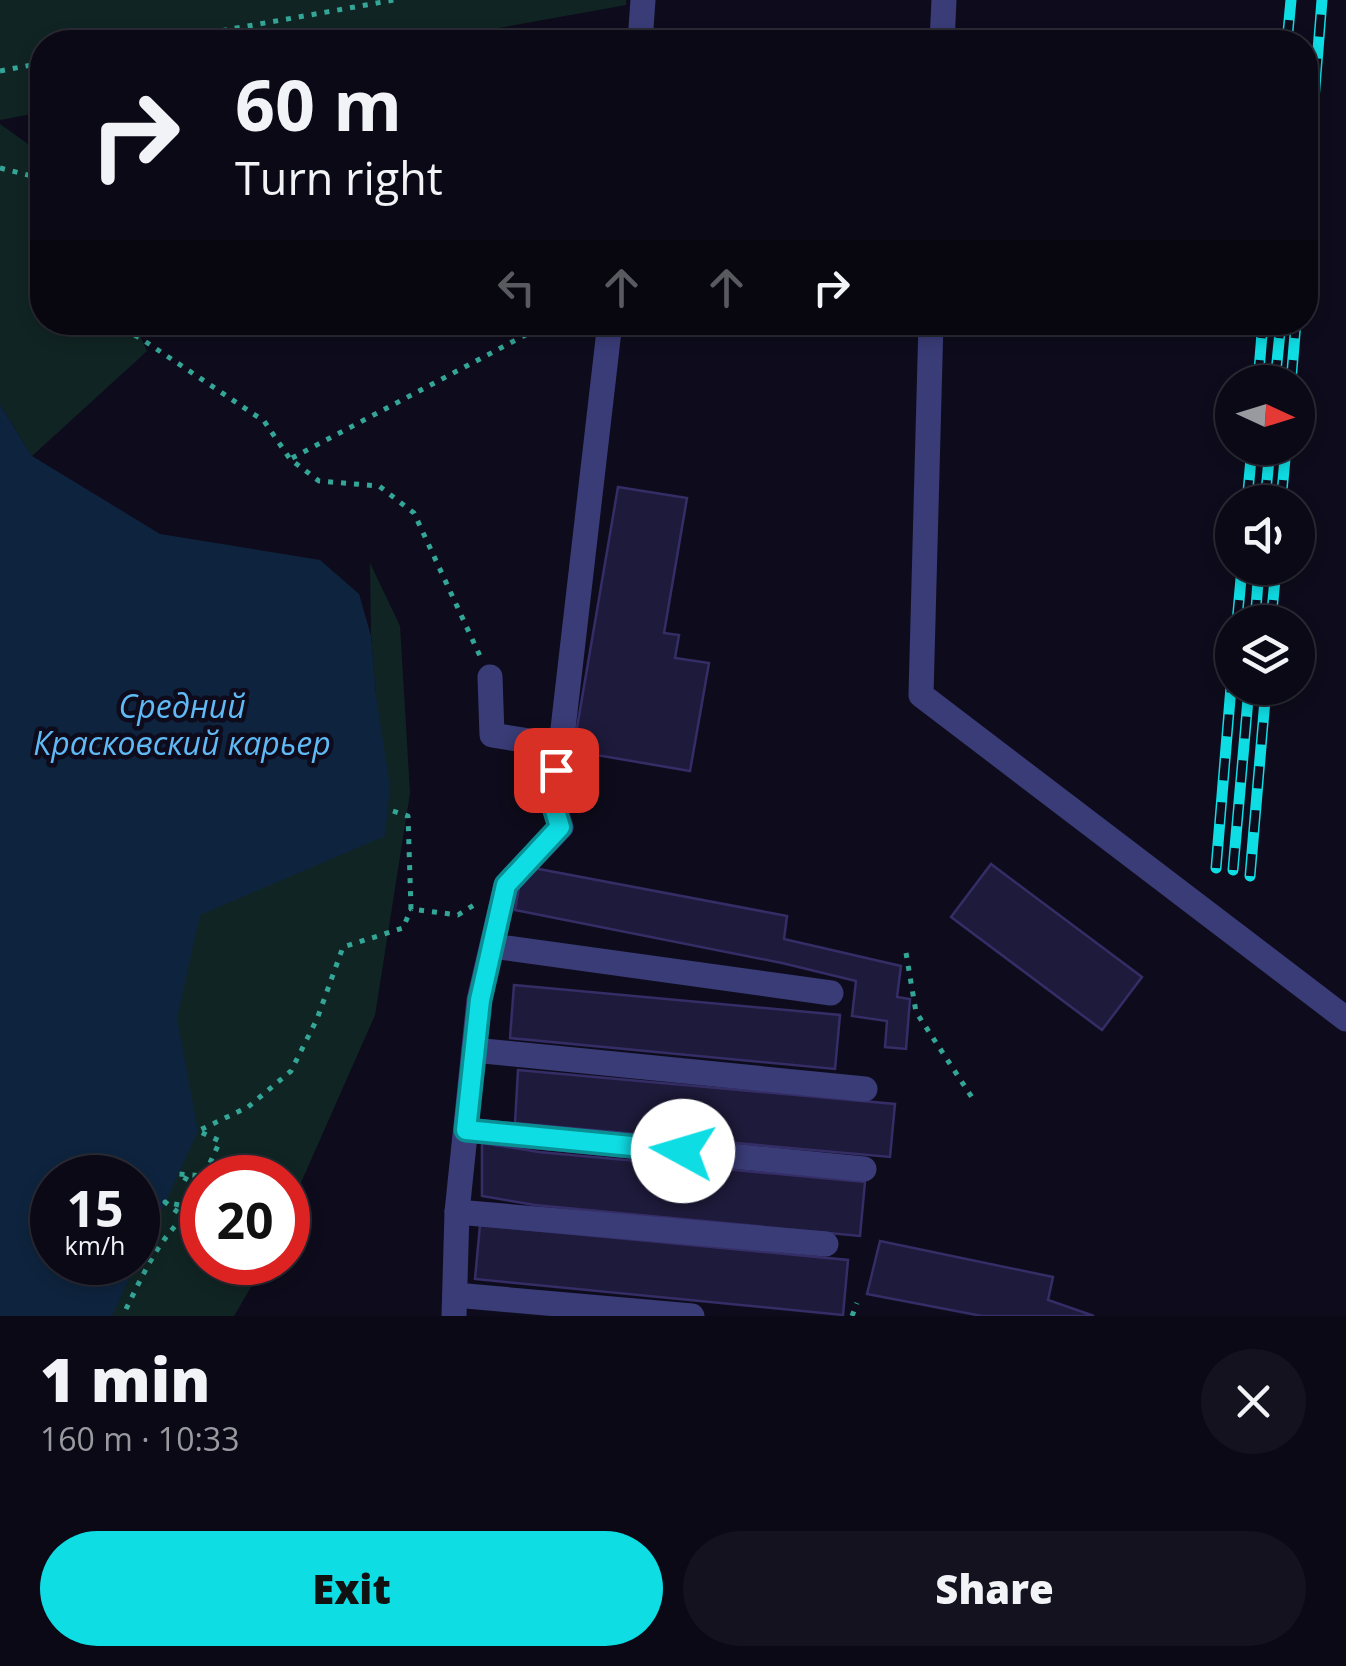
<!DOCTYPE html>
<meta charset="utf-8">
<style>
:root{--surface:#0a0915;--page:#13121e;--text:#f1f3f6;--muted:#999aa0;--line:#2a2a34;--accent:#0fdde4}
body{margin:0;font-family:"Open Sans",sans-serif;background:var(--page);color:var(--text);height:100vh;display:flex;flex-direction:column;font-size:38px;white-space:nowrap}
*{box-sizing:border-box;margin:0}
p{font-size:32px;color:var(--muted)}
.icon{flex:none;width:55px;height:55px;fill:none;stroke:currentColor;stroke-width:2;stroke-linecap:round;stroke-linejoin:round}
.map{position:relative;height:1316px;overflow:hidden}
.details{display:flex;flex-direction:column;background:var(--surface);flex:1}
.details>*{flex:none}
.top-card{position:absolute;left:30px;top:30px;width:1288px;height:305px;border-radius:40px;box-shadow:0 5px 15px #0003,0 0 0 2px var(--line);background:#0a0915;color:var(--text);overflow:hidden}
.needle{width:65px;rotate:94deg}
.controls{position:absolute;left:1215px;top:365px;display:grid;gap:20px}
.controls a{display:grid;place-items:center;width:100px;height:100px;border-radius:50%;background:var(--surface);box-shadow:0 5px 15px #0003,0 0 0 2px var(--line);font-size:50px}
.speed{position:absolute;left:30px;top:1155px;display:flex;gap:20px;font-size:50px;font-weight:700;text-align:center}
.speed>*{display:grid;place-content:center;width:130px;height:130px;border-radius:50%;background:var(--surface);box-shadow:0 5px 15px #0003,0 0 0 2px var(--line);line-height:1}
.speed small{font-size:25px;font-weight:400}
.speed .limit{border:15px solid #d22;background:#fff;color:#111}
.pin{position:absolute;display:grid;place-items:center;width:85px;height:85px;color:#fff;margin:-42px;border-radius:20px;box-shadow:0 5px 15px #0006}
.me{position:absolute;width:110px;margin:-55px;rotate:276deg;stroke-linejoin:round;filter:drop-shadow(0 0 8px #0008)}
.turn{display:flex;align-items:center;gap:35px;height:210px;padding:0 40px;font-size:45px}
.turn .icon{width:130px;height:130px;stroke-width:2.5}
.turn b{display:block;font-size:70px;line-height:85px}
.lanes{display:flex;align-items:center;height:95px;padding:0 40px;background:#0003;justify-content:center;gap:50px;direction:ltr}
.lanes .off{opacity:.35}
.round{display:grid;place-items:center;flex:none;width:105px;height:105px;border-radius:52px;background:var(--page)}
.headline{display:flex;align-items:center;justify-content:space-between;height:170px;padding:0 40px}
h1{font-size:60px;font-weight:800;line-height:75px}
.cta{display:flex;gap:20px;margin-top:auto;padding:20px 40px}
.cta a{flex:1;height:115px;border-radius:60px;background:var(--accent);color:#111;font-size:40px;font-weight:800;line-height:115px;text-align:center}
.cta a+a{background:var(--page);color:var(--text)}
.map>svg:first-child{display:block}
</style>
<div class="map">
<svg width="1346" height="1316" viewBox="0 0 1346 1316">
<rect width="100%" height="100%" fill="#0e0c1c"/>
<!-- green -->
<g fill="#102523">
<path d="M 0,0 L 626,0 L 626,5 L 421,42 L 42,42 L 42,112 L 0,120 Z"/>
<path d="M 0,124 L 42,154 L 42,322 L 134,323 L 147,351 L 32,456 L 0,405 Z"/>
<path d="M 370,563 L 400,626 L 410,793 L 375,1015 L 288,1212 L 288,1178 L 202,1178 L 202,1262 L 265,1263 L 234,1316 L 107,1316 L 132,1263 L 138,1262 L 185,914 L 376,695 L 371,636 Z"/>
</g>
<!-- water -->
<path fill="#0e243e" d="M 0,405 L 32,456 L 160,534 L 320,560 L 359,594 L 371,636 L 376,695 L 390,787 L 385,836 L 200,915 L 177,1018 L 198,1131 L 138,1262 L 138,1178 L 52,1178 L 52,1262 L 137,1262 L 112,1316 L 0,1316 Z"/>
<!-- building -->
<g fill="#1e1a3b" stroke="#352d66" stroke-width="2.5">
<path d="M 618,487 L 687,498 L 664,633 L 679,635 L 675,658 L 709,663 L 690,771 L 573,751 Z"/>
<path d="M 991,864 L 1142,977 L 1102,1030 L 951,917 Z"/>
<path d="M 523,866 L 787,916 L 784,939 L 901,966 L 897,997 L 910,999 L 906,1049 L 885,1047 L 887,1021 L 852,1016 L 856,981 L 782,963 L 515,910 Z"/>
<path d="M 514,985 L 840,1015 L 835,1069 L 510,1038 Z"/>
<path d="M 518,1070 L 895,1104 L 890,1157 L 515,1123 Z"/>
<path d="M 482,1143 L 539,1152 L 865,1182 L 860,1236 L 535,1205 L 482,1196 Z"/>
<path d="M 480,1225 L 848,1260 L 843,1315 L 475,1279 Z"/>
<path d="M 880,1241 L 1053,1277 L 1048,1300 L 1094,1316 L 982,1316 L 867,1294 Z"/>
</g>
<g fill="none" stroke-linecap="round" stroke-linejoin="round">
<!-- path -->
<g stroke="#34a697" stroke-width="5" stroke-dasharray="5 8" stroke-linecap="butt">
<path d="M 158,42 L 394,0"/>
<path d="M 0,71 L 42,63"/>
<path d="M 0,168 L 40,178 L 42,197"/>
<path d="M 112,322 L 143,340 L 264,421 L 290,459 L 319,481 L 379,486 L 414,513 L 480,656"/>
<path d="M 292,458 L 550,322"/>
<path d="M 393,811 L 408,816 L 411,909 L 458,915 L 474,905"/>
<path d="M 906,953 L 916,1012 L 973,1099"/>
<path d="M 126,1309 C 142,1277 157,1242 184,1217 L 165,1202 L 189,1207 L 200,1187 L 178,1174 L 204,1176 L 220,1141 L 198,1131 L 248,1107 L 291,1071 L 317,1019 L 343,947 L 403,928 L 411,909"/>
<path d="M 852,1316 L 857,1303"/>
</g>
<!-- minor -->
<g stroke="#3a3c78" stroke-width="25">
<path d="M 640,42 L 643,0"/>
<path d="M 942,42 L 944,0"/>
<path d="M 931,322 L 921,695 L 1346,1019"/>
<path d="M 490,677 L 492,735 L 561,746"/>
<path d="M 492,946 L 831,993"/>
<path d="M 474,1050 L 865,1089"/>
<path d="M 466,1130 L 864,1169"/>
<path d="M 457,1212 L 826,1244"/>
<path d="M 455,1295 L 692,1316"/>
<path d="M 454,1316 L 457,1212 L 479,1000 L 506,885 L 561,827 L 550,793 L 561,746 L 610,322"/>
</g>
<defs>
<g id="rail">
<path d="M 1287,42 L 1291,0"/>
<path d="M 1305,212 L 1322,0"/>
<path d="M 1258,382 L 1263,322"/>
<path d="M 1275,382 L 1281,322"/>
<path d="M 1291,382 L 1296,322"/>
<path d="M 1247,502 L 1252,448"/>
<path d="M 1265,502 L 1270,448"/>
<path d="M 1281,502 L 1286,448"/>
<path d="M 1237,622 L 1242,568"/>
<path d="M 1255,622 L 1259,568"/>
<path d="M 1271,622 L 1276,568"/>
<path d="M 1216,868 L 1232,675"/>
<path d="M 1233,870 L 1249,688"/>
<path d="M 1250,876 L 1266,688"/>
</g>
</defs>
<!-- rail casing -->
<use href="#rail" stroke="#0fdde4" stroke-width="11"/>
<!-- rail -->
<use href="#rail" stroke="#0e0c1c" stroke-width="8" stroke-dasharray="22" stroke-linecap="butt"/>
</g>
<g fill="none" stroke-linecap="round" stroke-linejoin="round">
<defs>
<path id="route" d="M 556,770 L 550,794 L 560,827 L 506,885 L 480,1000 L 466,1130 L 683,1151"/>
</defs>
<!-- route casing -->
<use href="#route" stroke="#0a9094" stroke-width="25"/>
<!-- route -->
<use href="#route" stroke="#0fdde4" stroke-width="18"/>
</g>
<g text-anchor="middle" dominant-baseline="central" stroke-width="9" stroke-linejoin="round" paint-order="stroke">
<!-- water labels -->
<g font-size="32" font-style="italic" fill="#5fbaf5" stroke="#0e0c1c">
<text x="182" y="705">Средний<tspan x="182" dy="37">Красковский карьер</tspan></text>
</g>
</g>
</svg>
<div class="controls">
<a><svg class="needle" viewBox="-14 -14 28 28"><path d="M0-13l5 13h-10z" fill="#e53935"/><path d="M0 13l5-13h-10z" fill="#999aa0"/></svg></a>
<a><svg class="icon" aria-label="sound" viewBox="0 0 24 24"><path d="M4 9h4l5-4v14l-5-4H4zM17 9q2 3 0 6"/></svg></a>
<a><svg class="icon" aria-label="layers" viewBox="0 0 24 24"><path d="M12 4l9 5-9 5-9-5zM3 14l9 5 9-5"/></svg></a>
</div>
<div class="speed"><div>15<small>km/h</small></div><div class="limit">20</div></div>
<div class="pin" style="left:556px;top:770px;background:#d93025"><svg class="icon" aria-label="arrive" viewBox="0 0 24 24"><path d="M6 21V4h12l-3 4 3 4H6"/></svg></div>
<svg class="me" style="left:683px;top:1151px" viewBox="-20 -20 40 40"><circle r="19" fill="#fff"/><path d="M0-13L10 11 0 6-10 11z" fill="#0fdde4"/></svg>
<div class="top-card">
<div class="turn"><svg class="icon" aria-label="right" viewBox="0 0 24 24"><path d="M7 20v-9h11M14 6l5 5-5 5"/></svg><div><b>60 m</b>Turn right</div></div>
<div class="lanes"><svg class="icon off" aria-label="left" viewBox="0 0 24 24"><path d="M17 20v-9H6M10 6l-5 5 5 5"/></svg><svg class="icon off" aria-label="ahead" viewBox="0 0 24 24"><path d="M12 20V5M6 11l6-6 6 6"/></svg><svg class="icon off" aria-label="ahead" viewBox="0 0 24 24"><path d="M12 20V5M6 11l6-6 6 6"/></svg><svg class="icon" aria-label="right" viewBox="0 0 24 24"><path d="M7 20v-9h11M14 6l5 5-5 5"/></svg></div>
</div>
</div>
<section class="details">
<div class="headline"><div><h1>1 min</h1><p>160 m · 10:33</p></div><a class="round"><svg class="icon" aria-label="close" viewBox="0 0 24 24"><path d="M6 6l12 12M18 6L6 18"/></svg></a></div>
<div class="cta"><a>Exit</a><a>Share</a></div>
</section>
